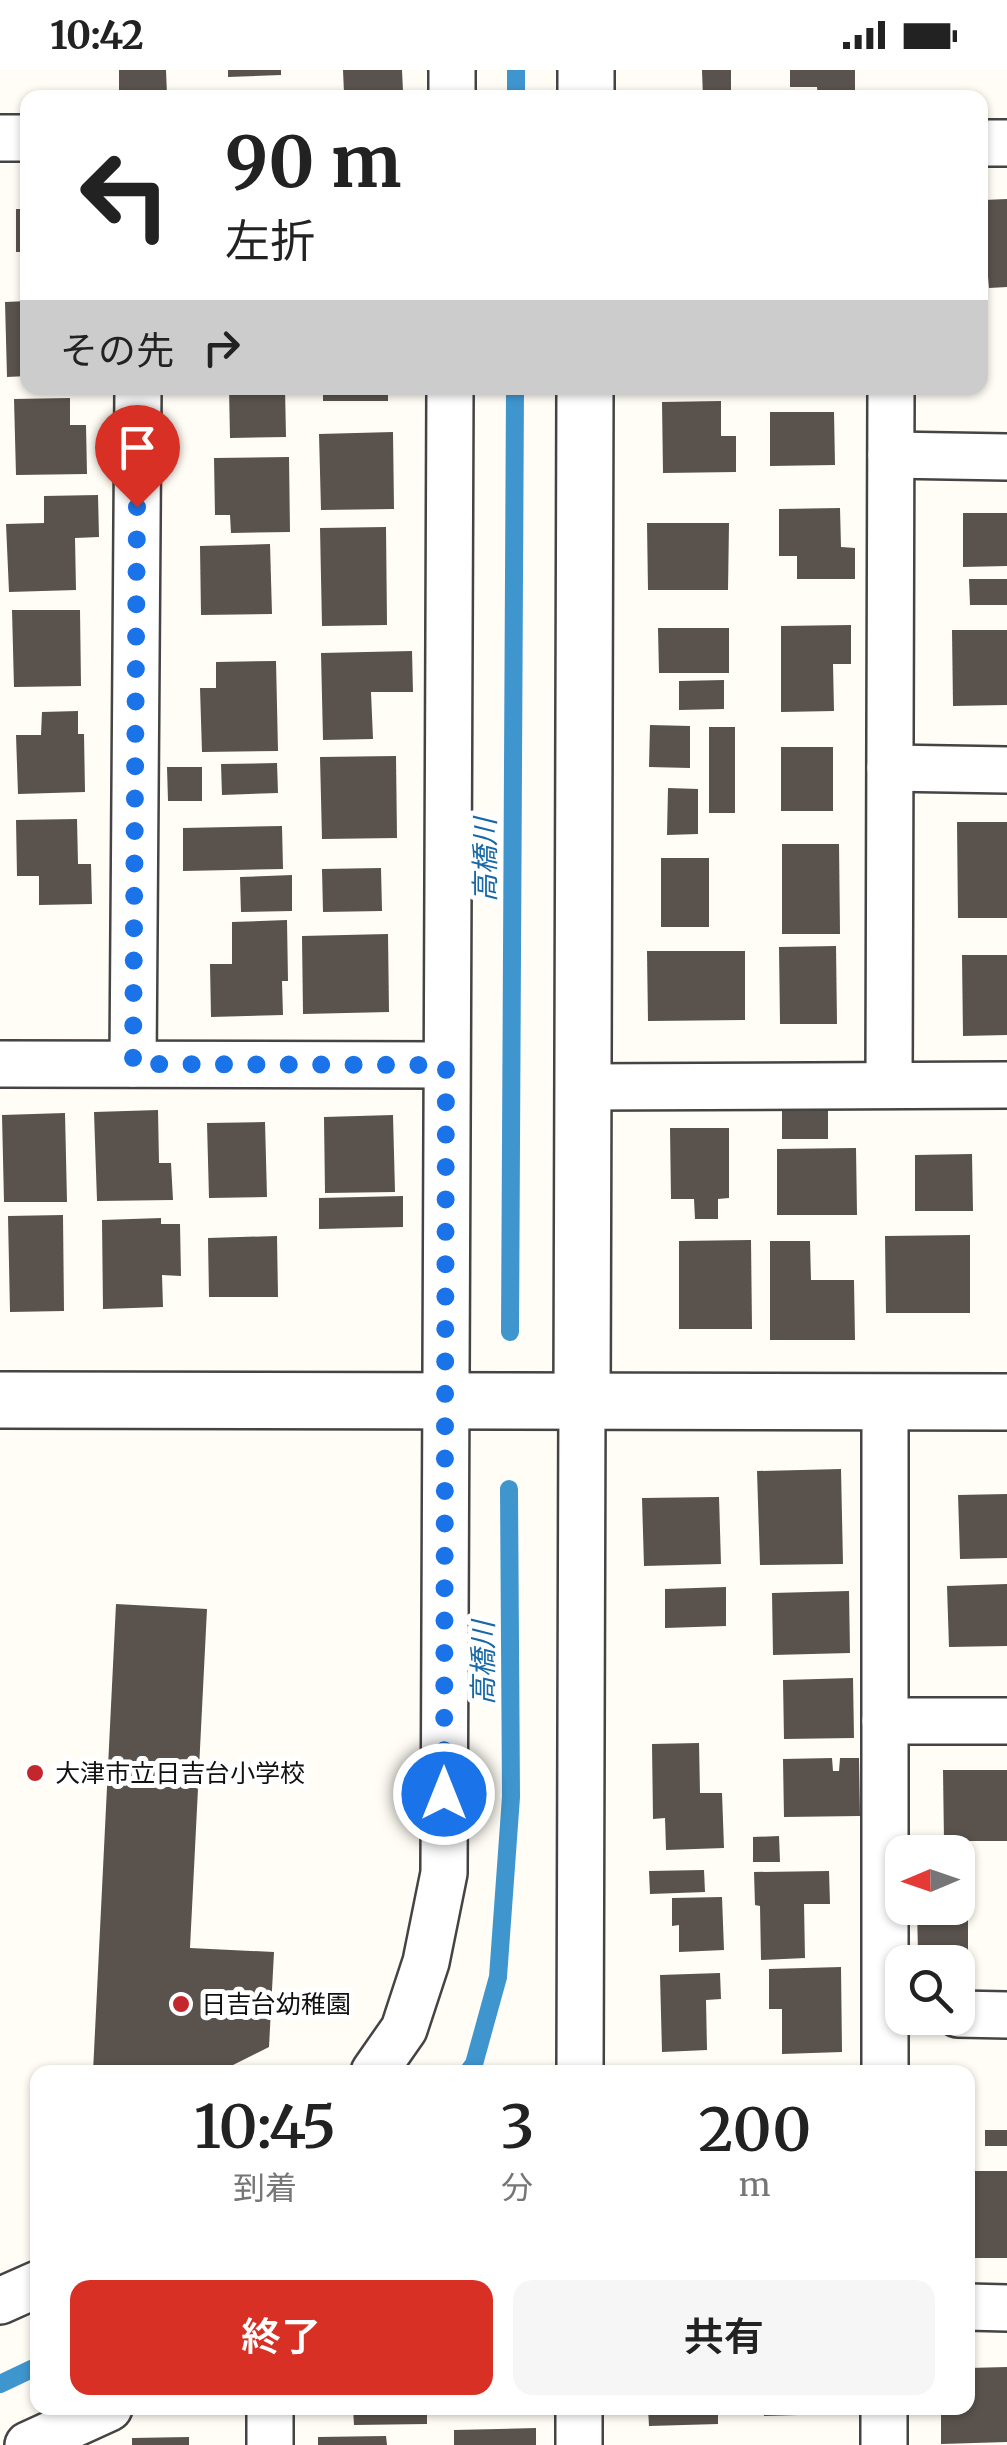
<!DOCTYPE html>
<html lang="ja">
<meta charset="utf-8">
<style>
:root{--surface:#fff;--page:#f6f6f6;--text:#222;--muted:#767676;--accent:#d93025}
body{margin:0;font-family:Merriweather,"Noto Sans JP",serif;background:var(--page);color:var(--text);height:100vh;display:flex;flex-direction:column;font-size:38px;white-space:nowrap}
*{box-sizing:border-box;margin:0}
p{font-size:32px;color:var(--muted)}
.icon{flex:none;width:55px;height:55px;fill:none;stroke:currentColor;stroke-width:2;stroke-linecap:round;stroke-linejoin:round}
.map{position:relative;flex:1;overflow:hidden}
.panel{position:absolute;left:30px;top:1995px;width:945px;height:350px;display:flex;flex-direction:column;background:var(--surface);border-radius:20px;box-shadow:0 2px 8px #0004}
.panel>*{flex:none}
.banner{position:absolute;left:20px;top:20px;width:968px;height:305px;border-radius:20px;box-shadow:0 2px 8px #0004;background:#fff;color:var(--text);overflow:hidden}
.needle{width:65px;rotate:268deg}
.fabs{position:absolute;left:885px;top:1765px;display:grid;gap:20px}
.fabs a{display:grid;place-items:center;width:90px;height:90px;border-radius:20px;background:var(--surface);box-shadow:0 2px 8px #0004;font-size:50px}
.pin{position:absolute;display:grid;place-items:center;width:85px;height:85px;color:#fff;margin:-102px -42px;border-radius:50% 50% 50% 0;rotate:-45deg;box-shadow:0 0 10px #0007}
.pin .icon{rotate:45deg}
.me{position:absolute;width:110px;margin:-55px;rotate:0deg;stroke-linejoin:round;filter:drop-shadow(0 0 8px #0008)}
.turn{display:flex;align-items:center;gap:35px;height:210px;padding:0 40px;font-size:45px}
.turn .icon{width:130px;height:130px;stroke-width:2.5}
.turn b{display:block;font-size:70px;line-height:85px}
.then{display:flex;align-items:center;height:95px;padding:0 40px;background:#0003;gap:20px;font-size:38px}
.eta{display:flex;justify-content:space-evenly;align-items:center;height:170px;text-align:center}
.eta b{font-size:60px;font-weight:600;line-height:70px}
.primary-button{display:flex;gap:20px;margin-top:auto;padding:20px 40px}
.primary-button a{flex:1;height:115px;border-radius:20px;background:var(--accent);color:#fff;font-size:40px;font-weight:600;line-height:115px;text-align:center}
.primary-button a+a{background:var(--page);color:var(--text)}
.status{display:flex;justify-content:space-between;align-items:center;height:70px;padding:0 50px;background:var(--surface);direction:ltr}
.status svg{height:28px;fill:currentColor}
.map>svg:first-child{display:block}
</style>
<div class="status"><b>10:42</b><svg viewBox="0 0 49 12"><path d="M0 12V9h3v3zM5 12V6h3v6zM10 12V3h3v9zM15 12V0h3v12zM26 1h20v11H26zM47 4h2v5h-2z"/></svg></div>
<div class="map">
<svg width="1007" height="2375" viewBox="0 0 1007 2375">
<rect width="100%" height="100%" fill="#fffdf5"/>
<g fill="none" stroke-linecap="round" stroke-linejoin="round">
<!-- stream -->
<g stroke="#3f96cf" stroke-width="18">
<path d="M 516,28 L 516,0"/>
<path d="M 510,1262 L 515,318"/>
<path d="M 468,2002 L 474,1994 L 498,1907 L 511,1727 L 509,1419"/>
<path d="M 0,2314 L 38,2296"/>
</g>
</g>
<!-- building -->
<g fill="#5a524d">
<path d="M 119,0 L 166,0 L 167,25 L 119,27 Z"/>
<path d="M 228,0 L 281,0 L 281,5 L 228,7 Z"/>
<path d="M 343,0 L 402,0 L 403,21 L 344,23 Z"/>
<path d="M 702,0 L 731,0 L 731,28 L 703,28 Z"/>
<path d="M 790,0 L 855,0 L 855,28 L 818,28 L 817,17 L 790,17 Z"/>
<path d="M 1007,129 L 1007,217 L 989,218 L 987,195 L 980,195 L 980,158 L 985,158 L 984,130 Z"/>
<rect x="16" y="139" width="12" height="43"/>
<path d="M 28,231 L 28,306 L 7,307 L 5,232 Z"/>
<path d="M 229,318 L 285,318 L 286,367 L 230,368 Z"/>
<rect x="323" y="318" width="65" height="13"/>
<path d="M 70,328 L 70,355 L 86,355 L 87,404 L 16,405 L 14,329 Z"/>
<path d="M 721,331 L 721,366 L 736,366 L 736,402 L 663,403 L 662,332 Z"/>
<path d="M 770,342 L 834,342 L 835,395 L 770,396 Z"/>
<path d="M 393,362 L 394,439 L 321,440 L 319,364 Z"/>
<path d="M 289,387 L 290,462 L 231,463 L 230,445 L 215,445 L 214,388 Z"/>
<path d="M 98,425 L 99,467 L 75,468 L 76,520 L 9,522 L 6,454 L 44,453 L 44,426 Z"/>
<path d="M 840,438 L 841,477 L 855,478 L 855,509 L 797,509 L 797,486 L 779,486 L 779,439 Z"/>
<path d="M 963,443 L 1007,443 L 1007,496 L 963,497 Z"/>
<path d="M 647,453 L 729,453 L 728,520 L 648,520 Z"/>
<path d="M 386,457 L 387,555 L 322,556 L 320,458 Z"/>
<path d="M 270,474 L 272,544 L 201,545 L 200,476 Z"/>
<path d="M 969,509 L 1007,509 L 1007,535 L 970,535 Z"/>
<path d="M 12,540 L 80,540 L 81,616 L 14,617 Z"/>
<path d="M 851,555 L 851,594 L 833,594 L 834,641 L 781,642 L 781,556 Z"/>
<path d="M 658,558 L 729,558 L 729,603 L 659,603 Z"/>
<path d="M 952,560 L 1007,560 L 1007,635 L 953,636 Z"/>
<path d="M 412,581 L 413,622 L 371,622 L 373,669 L 323,670 L 321,583 Z"/>
<path d="M 276,591 L 278,681 L 202,682 L 200,618 L 216,618 L 216,592 Z"/>
<path d="M 724,610 L 724,639 L 679,640 L 679,611 Z"/>
<path d="M 78,641 L 78,664 L 84,664 L 85,722 L 18,724 L 16,665 L 41,665 L 42,642 Z"/>
<path d="M 650,655 L 690,656 L 690,698 L 649,697 Z"/>
<rect x="709" y="657" width="26" height="86"/>
<rect x="781" y="677" width="52" height="64"/>
<path d="M 396,686 L 397,768 L 322,769 L 320,687 Z"/>
<path d="M 277,693 L 278,723 L 222,725 L 221,694 Z"/>
<path d="M 167,697 L 202,697 L 202,731 L 168,731 Z"/>
<path d="M 668,718 L 698,719 L 698,764 L 667,765 Z"/>
<path d="M 77,749 L 78,794 L 91,794 L 92,834 L 39,835 L 39,806 L 17,806 L 16,750 Z"/>
<path d="M 957,752 L 1007,752 L 1007,848 L 958,848 Z"/>
<path d="M 282,756 L 283,799 L 183,801 L 183,758 Z"/>
<path d="M 782,774 L 839,774 L 840,864 L 782,864 Z"/>
<rect x="661" y="788" width="48" height="69"/>
<path d="M 381,798 L 382,841 L 323,842 L 322,799 Z"/>
<path d="M 292,805 L 292,841 L 241,842 L 240,807 Z"/>
<path d="M 287,850 L 288,911 L 282,911 L 283,945 L 211,947 L 210,894 L 232,894 L 232,852 Z"/>
<path d="M 388,864 L 389,942 L 303,944 L 302,866 Z"/>
<path d="M 836,876 L 837,954 L 780,954 L 779,877 Z"/>
<path d="M 647,881 L 745,881 L 745,950 L 648,951 Z"/>
<path d="M 962,885 L 1007,885 L 1007,965 L 963,966 Z"/>
<rect x="782" y="1038" width="46" height="31"/>
<path d="M 158,1040 L 159,1093 L 171,1093 L 173,1130 L 97,1131 L 94,1042 Z"/>
<path d="M 65,1043 L 67,1132 L 4,1132 L 2,1045 Z"/>
<path d="M 393,1045 L 395,1122 L 325,1123 L 324,1047 Z"/>
<path d="M 265,1052 L 267,1127 L 209,1128 L 207,1053 Z"/>
<path d="M 670,1058 L 729,1058 L 729,1128 L 718,1129 L 718,1149 L 695,1149 L 694,1129 L 671,1129 Z"/>
<path d="M 856,1078 L 857,1145 L 777,1145 L 777,1079 Z"/>
<path d="M 972,1084 L 973,1141 L 915,1141 L 915,1085 Z"/>
<path d="M 403,1126 L 403,1157 L 319,1159 L 319,1128 Z"/>
<path d="M 63,1145 L 64,1241 L 10,1242 L 8,1146 Z"/>
<path d="M 161,1148 L 161,1154 L 180,1154 L 181,1206 L 162,1205 L 163,1237 L 103,1239 L 102,1150 Z"/>
<path d="M 970,1165 L 970,1243 L 886,1243 L 885,1166 Z"/>
<path d="M 277,1166 L 278,1227 L 209,1227 L 208,1168 Z"/>
<path d="M 751,1170 L 752,1259 L 679,1259 L 679,1171 Z"/>
<path d="M 770,1171 L 810,1171 L 811,1210 L 854,1210 L 855,1270 L 770,1270 Z"/>
<path d="M 841,1399 L 843,1494 L 760,1495 L 757,1401 Z"/>
<path d="M 1007,1424 L 1007,1488 L 960,1489 L 958,1425 Z"/>
<path d="M 719,1427 L 721,1494 L 644,1496 L 642,1428 Z"/>
<path d="M 1007,1514 L 1007,1576 L 949,1577 L 947,1516 Z"/>
<path d="M 726,1517 L 726,1556 L 665,1558 L 665,1519 Z"/>
<path d="M 849,1521 L 850,1583 L 773,1585 L 772,1523 Z"/>
<path d="M 116,1534 L 207,1539 L 190,1878 L 274,1882 L 269,1977 L 219,2002 L 93,2002 Z"/>
<path d="M 853,1608 L 854,1668 L 784,1669 L 783,1610 Z"/>
<path d="M 699,1673 L 700,1723 L 722,1723 L 724,1778 L 666,1780 L 665,1748 L 653,1749 L 652,1674 Z"/>
<path d="M 832,1688 L 833,1701 L 839,1701 L 840,1688 L 859,1688 L 860,1746 L 784,1747 L 783,1689 Z"/>
<path d="M 943,1700 L 1007,1700 L 1007,1771 L 944,1771 Z"/>
<path d="M 779,1766 L 780,1792 L 753,1792 L 753,1767 Z"/>
<path d="M 704,1800 L 705,1822 L 650,1824 L 649,1801 Z"/>
<path d="M 829,1801 L 830,1834 L 804,1834 L 805,1888 L 761,1890 L 760,1836 L 755,1835 L 754,1802 Z"/>
<path d="M 968,1815 L 968,1883 L 918,1884 L 917,1838 L 958,1838 L 958,1816 Z"/>
<path d="M 722,1827 L 724,1880 L 679,1882 L 679,1855 L 672,1856 L 672,1828 Z"/>
<path d="M 841,1897 L 842,1982 L 782,1984 L 782,1939 L 769,1939 L 769,1899 Z"/>
<path d="M 720,1903 L 721,1929 L 706,1930 L 707,1980 L 662,1982 L 660,1905 Z"/>
<rect x="985" y="2060" width="22" height="16"/>
<rect x="968" y="2101" width="39" height="87"/>
<path d="M 1007,2297 L 1007,2372 L 941,2374 L 941,2338 L 968,2338 L 968,2298 Z"/>
<path d="M 353,2338 L 427,2338 L 427,2354 L 354,2355 Z"/>
<path d="M 648,2338 L 718,2338 L 718,2354 L 649,2356 Z"/>
<path d="M 764,2338 L 832,2338 L 832,2344 L 764,2346 Z"/>
<path d="M 536,2358 L 536,2375 L 454,2375 L 454,2360 Z"/>
<path d="M 386,2366 L 387,2375 L 318,2375 L 318,2367 Z"/>
<path d="M 189,2367 L 189,2375 L 132,2375 L 132,2368 Z"/>
</g>
<g fill="none" stroke-linecap="round" stroke-linejoin="round">
<defs>
<g id="minor">
<path d="M 452,28 L 452,0"/>
<path d="M 0,68 L 28,68"/>
<path d="M 980,73 L 1007,73"/>
<path d="M 891,385 L 1007,387"/>
<path d="M 890,698 L 1007,700"/>
<path d="M 0,994 L 446,995"/>
<path d="M 133,994 L 138,318"/>
<path d="M 889,1015 L 891,318"/>
<path d="M 585,1017 L 1007,1015"/>
<path d="M 885,1331 L 885,2002"/>
<path d="M 885,1651 L 1007,1651"/>
<path d="M 958,1944 L 1007,1945"/>
<path d="M 374,2002 L 404,1959 L 426,1892 L 444,1803 L 450,318"/>
<path d="M 580,2002 L 582,1330"/>
<path d="M 0,2231 L 38,2214"/>
<path d="M 968,2237 L 1007,2238"/>
<path d="M 28,2375 L 109,2338"/>
<path d="M 270,2375 L 270,2338"/>
<path d="M 579,2375 L 579,2338"/>
<path d="M 884,2375 L 884,2338"/>
</g>
<g id="tertiary">
<path d="M 586,28 L 586,0"/>
<path d="M 0,1330 L 1007,1332"/>
<path d="M 582,1330 L 585,318"/>
</g>
</defs>
<!-- minor casing -->
<use href="#minor" stroke="#444" stroke-width="50"/>
<!-- tertiary casing -->
<use href="#tertiary" stroke="#444" stroke-width="60"/>
<!-- minor -->
<use href="#minor" stroke="#fff" stroke-width="45"/>
<!-- tertiary -->
<use href="#tertiary" stroke="#fff" stroke-width="55"/>
</g>
<g fill="none" stroke-linecap="round" stroke-linejoin="round">
<!-- route -->
<path stroke="#1a73e8" stroke-width="18" stroke-dasharray="0 32.4" d="M 137,437 L 133,994 L 446,995 L 444,1724"/>
</g>
<!-- markers -->
<g fill="#c4262e" stroke="#fff" stroke-width="4">
<circle cx="35" cy="1703" r="10"/>
<circle cx="181" cy="1934" r="10"/>
</g>
<g text-anchor="middle" dominant-baseline="central" stroke-width="10" stroke-linejoin="round" paint-order="stroke">
<!-- poi labels -->
<g font-size="25" fill="#111" stroke="#fff" text-anchor="start">
<text x="55" y="1703">大津市立日吉台小学校</text>
<text x="201" y="1934">日吉台幼稚園</text>
</g>
<!-- water labels -->
<g font-size="28" font-style="italic" fill="#1768a6" stroke="#fff">
<text transform="translate(485 790) rotate(-90)">高橋川</text>
<text transform="translate(483 1593) rotate(-90)">高橋川</text>
</g>
</g>
</svg>
<div class="fabs">
<a><svg class="needle" viewBox="-14 -14 28 28"><path d="M0-13l5 13h-10z" fill="#e53935"/><path d="M0 13l5-13h-10z" fill="#767676"/></svg></a>
<a><svg class="icon" aria-label="search" viewBox="0 0 24 24"><circle cx="10" cy="10" r="6"/><path d="M15 15l6 6"/></svg></a>
</div>
<div class="pin" style="left:137px;top:437px;background:#d93025"><svg class="icon" aria-label="arrive" viewBox="0 0 24 24"><path d="M6 21V4h12l-3 4 3 4H6"/></svg></div>
<svg class="me" style="left:444px;top:1724px" viewBox="-20 -20 40 40"><circle r="17" fill="#1a73e8" stroke="#fff" stroke-width="3"/><path d="M0-11L8 9 0 5-8 9z" fill="#fff"/></svg>
<div class="banner">
<div class="turn"><svg class="icon" aria-label="left" viewBox="0 0 24 24"><path d="M17 20v-9H6M10 6l-5 5 5 5"/></svg><div><b>90 m</b>左折</div></div>
<div class="then">その先<svg class="icon" aria-label="right" viewBox="0 0 24 24"><path d="M7 20v-9h11M14 6l5 5-5 5"/></svg></div>
</div>
<section class="panel">
<div class="eta">
<div><b>10:45</b><p>到着</p></div>
<div><b>3</b><p>分</p></div>
<div><b>200</b><p>m</p></div>
</div>
<div class="primary-button"><a>終了</a><a>共有</a></div>
</section>
</div>
